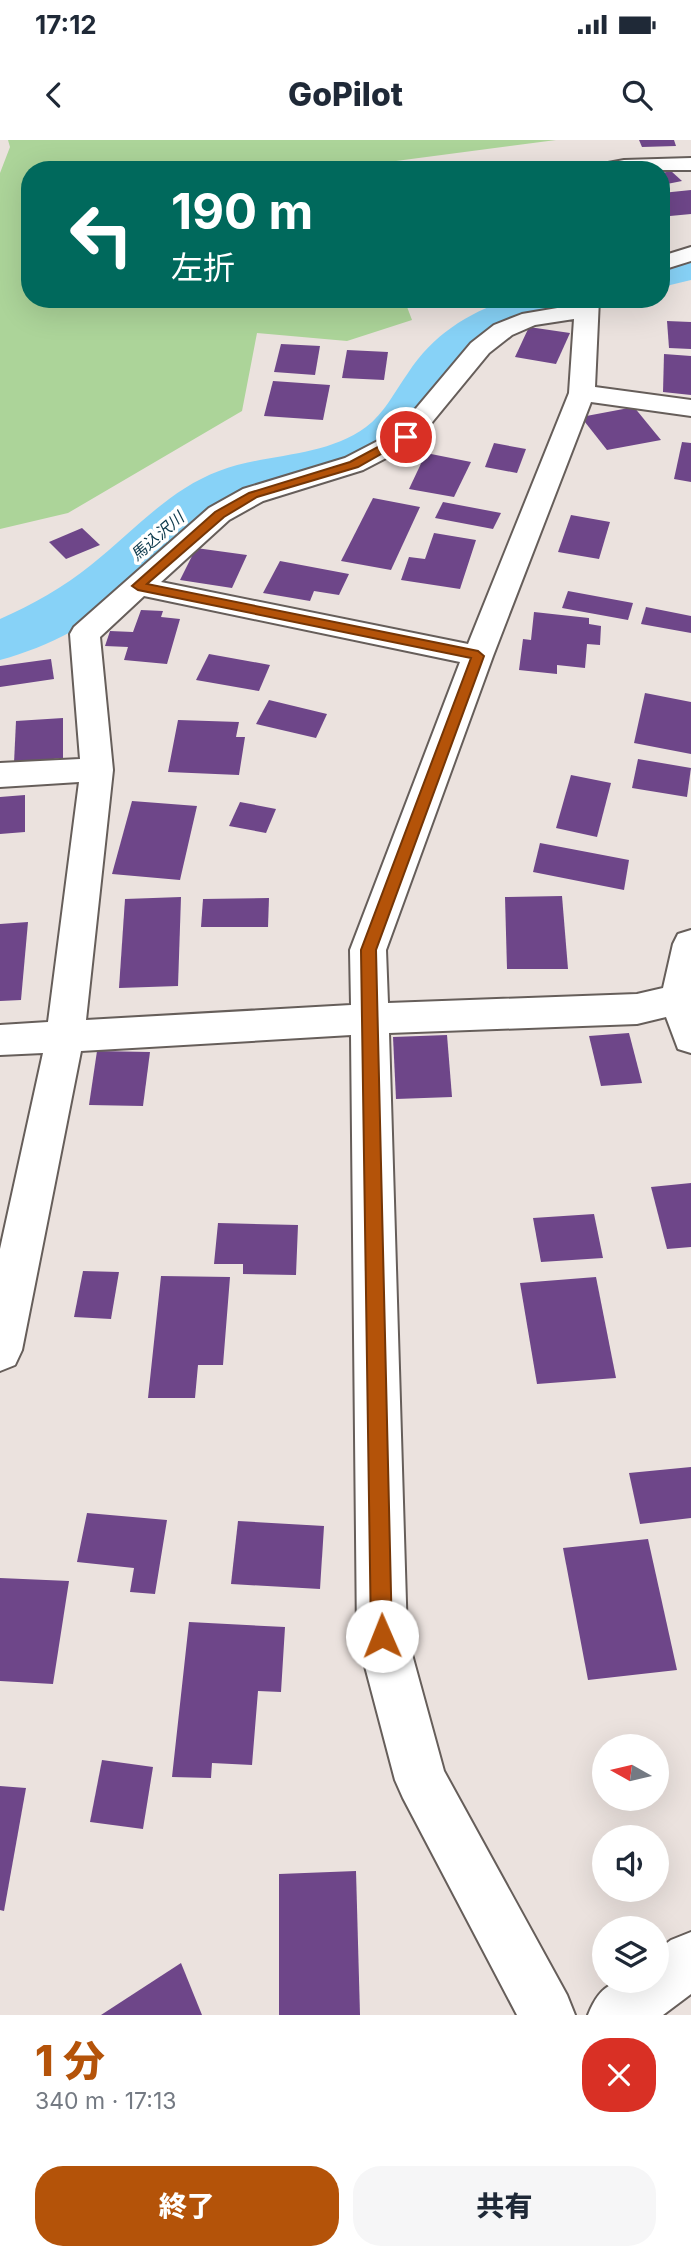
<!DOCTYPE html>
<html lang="ja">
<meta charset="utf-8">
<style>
:root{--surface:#fff;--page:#f6f6f7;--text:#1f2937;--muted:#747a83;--accent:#b45309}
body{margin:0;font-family:Inter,"Noto Sans JP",sans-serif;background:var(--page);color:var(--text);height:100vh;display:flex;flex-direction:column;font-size:26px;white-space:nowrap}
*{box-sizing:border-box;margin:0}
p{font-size:23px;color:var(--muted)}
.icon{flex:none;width:38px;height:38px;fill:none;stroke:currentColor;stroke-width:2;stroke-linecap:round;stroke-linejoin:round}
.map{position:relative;height:1875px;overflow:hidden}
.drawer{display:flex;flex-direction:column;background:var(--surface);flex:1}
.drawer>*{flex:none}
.hud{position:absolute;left:21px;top:21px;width:649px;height:147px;border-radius:28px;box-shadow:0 7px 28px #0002;background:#00695c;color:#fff;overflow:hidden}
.needle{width:46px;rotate:278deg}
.buttons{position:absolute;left:592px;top:1594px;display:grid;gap:14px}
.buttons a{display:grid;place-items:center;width:77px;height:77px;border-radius:50%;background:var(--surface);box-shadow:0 7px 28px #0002;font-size:35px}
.pin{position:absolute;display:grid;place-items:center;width:60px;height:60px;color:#fff;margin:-30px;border:4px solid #fff;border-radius:50%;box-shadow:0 2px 7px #0007}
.me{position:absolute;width:77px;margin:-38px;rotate:359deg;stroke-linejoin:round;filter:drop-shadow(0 0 5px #0008)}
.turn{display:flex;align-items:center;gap:24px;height:147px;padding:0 35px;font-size:32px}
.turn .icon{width:91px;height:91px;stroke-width:2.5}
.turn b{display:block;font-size:49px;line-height:60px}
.round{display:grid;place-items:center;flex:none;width:74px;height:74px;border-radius:28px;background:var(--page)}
.summary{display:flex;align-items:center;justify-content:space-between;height:119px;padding:0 35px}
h1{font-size:42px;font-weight:800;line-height:52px;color:var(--accent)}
.button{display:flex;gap:14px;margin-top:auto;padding:14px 35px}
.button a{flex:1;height:80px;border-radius:28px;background:var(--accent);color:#fff;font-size:28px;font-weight:800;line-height:80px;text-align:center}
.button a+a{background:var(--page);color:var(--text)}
.status{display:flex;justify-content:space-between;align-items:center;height:49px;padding:0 35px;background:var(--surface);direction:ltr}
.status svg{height:19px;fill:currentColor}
header{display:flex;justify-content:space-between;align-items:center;height:91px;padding:0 35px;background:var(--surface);font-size:32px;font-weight:800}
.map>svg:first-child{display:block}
</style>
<div class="status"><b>17:12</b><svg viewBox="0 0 49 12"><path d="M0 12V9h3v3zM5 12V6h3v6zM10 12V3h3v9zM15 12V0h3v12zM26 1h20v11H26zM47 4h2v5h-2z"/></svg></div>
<header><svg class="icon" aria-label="back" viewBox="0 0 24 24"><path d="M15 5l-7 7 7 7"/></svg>GoPilot<svg class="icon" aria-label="search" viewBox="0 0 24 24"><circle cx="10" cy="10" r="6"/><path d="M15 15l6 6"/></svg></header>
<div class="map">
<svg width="691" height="1875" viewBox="0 0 691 1875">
<rect width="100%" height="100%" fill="#ebe2de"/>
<!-- green -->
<path fill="#acd499" d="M 8,0 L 556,0 L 358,26 L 359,30 L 30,30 L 30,159 L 404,159 L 412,180 L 347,201 L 257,193 L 242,271 L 68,373 L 0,389 L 0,33 L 10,7 Z"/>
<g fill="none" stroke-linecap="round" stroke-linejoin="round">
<!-- river -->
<g fill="#87d2f7" fill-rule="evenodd">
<path d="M 691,113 L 691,140 L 662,147 L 662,120 Z"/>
<path d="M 509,159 L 584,159 C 582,162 581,166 578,168 C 570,174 552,175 542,179 C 521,186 499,196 481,210 C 446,236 436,283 402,309 C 360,341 303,335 255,353 C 207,373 173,413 134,447 C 97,481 49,507 0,520 L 0,479 C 32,465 64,447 91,425 C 133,392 168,350 219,331 C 266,313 324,318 366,287 C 384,274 395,251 408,233 C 433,195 466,174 509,159 Z"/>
</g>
</g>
<!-- building -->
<g fill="#6e4689">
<path d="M 639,0 L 674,0 L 676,6 L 642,7 Z"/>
<path d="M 671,31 L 682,41 L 662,45 L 662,33 Z"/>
<path d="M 691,50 L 691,74 L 670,76 L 662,65 L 662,53 Z"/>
<path d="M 429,159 L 479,159 L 481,162 L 432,167 Z"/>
<path d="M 667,181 L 691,182 L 691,209 L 669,208 Z"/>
<path d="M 529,187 L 570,193 L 556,224 L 515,217 Z"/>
<path d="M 281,204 L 320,206 L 315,235 L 274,232 Z"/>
<path d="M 347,210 L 388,212 L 384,240 L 342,238 Z"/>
<path d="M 664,214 L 691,216 L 691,255 L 663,252 Z"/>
<path d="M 273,241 L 330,245 L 323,280 L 264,276 Z"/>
<path d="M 634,267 L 661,300 L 607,310 L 581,277 Z"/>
<path d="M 682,302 L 691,303 L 691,342 L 674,339 Z"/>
<path d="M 494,303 L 526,309 L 517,333 L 485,327 Z"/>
<path d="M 426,313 L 471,322 L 454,357 L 409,349 Z"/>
<path d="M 373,358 L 420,367 L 391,430 L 341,421 Z"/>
<path d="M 443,362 L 501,373 L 493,389 L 435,378 Z"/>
<path d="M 571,375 L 610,382 L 599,419 L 558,412 Z"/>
<path d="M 82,388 L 100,405 L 66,419 L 49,402 Z"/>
<path d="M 434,393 L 476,400 L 460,449 L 401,440 L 409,417 L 425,419 Z"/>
<path d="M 196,408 L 247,415 L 232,448 L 180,440 Z"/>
<path d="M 280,421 L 349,434 L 339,455 L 314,451 L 310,461 L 263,453 Z"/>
<path d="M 568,451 L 633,463 L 628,480 L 562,468 Z"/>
<path d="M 646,467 L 691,476 L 691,493 L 641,484 Z"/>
<path d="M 141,470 L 163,471 L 161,477 L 180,479 L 167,524 L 124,520 L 128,507 L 105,506 L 110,491 L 133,492 Z"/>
<path d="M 534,472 L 589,478 L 589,484 L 601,486 L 600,505 L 587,504 L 585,528 L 557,525 L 557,534 L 519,530 L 523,499 L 531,500 Z"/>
<path d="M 209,514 L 270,525 L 259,551 L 196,540 Z"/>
<path d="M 51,519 L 54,539 L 0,547 L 0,526 Z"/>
<path d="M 645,553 L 691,562 L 691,614 L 634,603 Z"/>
<path d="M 269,560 L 327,574 L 316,598 L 256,584 Z"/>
<path d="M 63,578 L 63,618 L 14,623 L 16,581 Z"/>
<path d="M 178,580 L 239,582 L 236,597 L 245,597 L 239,635 L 168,632 Z"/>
<path d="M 638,619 L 691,628 L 687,657 L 632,648 Z"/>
<path d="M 571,635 L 611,643 L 597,697 L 556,688 Z"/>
<path d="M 25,655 L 25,692 L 0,694 L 0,657 Z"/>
<path d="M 132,661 L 197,666 L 180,740 L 112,734 Z"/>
<path d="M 240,662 L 276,669 L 266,693 L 229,686 Z"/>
<path d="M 540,703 L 629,720 L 624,750 L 533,732 Z"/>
<path d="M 562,756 L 568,829 L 507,829 L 505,757 Z"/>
<path d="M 181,757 L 178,846 L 119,848 L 125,759 Z"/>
<path d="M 269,758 L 268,787 L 201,787 L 203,759 Z"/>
<path d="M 28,782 L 21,860 L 0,861 L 0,784 Z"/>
<path d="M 629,893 L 642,943 L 601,946 L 589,896 Z"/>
<path d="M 447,895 L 452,957 L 396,959 L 393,897 Z"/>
<path d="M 97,911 L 150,912 L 143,966 L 89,965 Z"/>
<path d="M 691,1043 L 691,1107 L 667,1109 L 651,1047 Z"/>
<path d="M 594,1074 L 603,1118 L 541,1122 L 533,1078 Z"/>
<path d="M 218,1083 L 298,1085 L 296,1135 L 243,1134 L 243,1124 L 214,1124 Z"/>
<path d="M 83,1131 L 119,1132 L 111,1179 L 74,1177 Z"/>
<path d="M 161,1136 L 230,1137 L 223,1225 L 198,1225 L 195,1258 L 148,1258 Z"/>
<path d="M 596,1137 L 616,1238 L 537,1244 L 520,1143 Z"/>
<path d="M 691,1327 L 691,1378 L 640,1384 L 629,1333 Z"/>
<path d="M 87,1373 L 167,1380 L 155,1454 L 130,1452 L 134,1428 L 77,1422 Z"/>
<path d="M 238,1381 L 324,1386 L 320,1449 L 231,1444 Z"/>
<path d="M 648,1399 L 677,1530 L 588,1540 L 563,1408 Z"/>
<path d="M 0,1438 L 69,1441 L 53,1544 L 0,1541 Z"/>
<path d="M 189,1482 L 285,1487 L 281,1552 L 258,1551 L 252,1625 L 212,1623 L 211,1638 L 172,1637 Z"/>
<path d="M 102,1620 L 153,1627 L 143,1689 L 90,1682 Z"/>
<path d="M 0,1646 L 26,1648 L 4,1771 L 0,1770 Z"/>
<path d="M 356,1731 L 360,1875 L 279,1875 L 279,1734 Z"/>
<path d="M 181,1823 L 202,1875 L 101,1875 Z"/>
</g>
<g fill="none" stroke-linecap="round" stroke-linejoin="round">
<defs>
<g id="minor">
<path d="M 691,18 L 691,30 L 589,30 L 592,26 L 624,20 Z"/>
<path d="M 691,107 L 691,121 L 662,130 L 662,116 Z"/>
<path d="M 575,159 L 599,159 L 595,247 L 691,260 L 691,276 L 591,262 L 493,516 L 386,810 L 388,863 L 637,854 L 663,848 L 673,804 L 678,794 L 691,790 L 691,913 L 678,909 L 666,877 L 637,884 L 389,893 L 407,1496 L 444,1631 L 567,1855 L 575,1875 L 517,1875 L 403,1658 L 395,1640 L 357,1496 L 351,895 L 81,911 L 22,1210 L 15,1225 L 0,1231 L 0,1109 L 43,913 L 0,915 L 0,885 L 48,882 L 79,642 L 0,647 L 0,623 L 80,619 L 70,494 L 74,487 L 209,368 L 243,349 L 345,318 L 397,291 L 471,203 L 494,185 L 522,174 L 575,165 ZM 574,179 L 569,253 L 468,504 L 161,442 L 229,380 L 263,361 L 363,330 L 415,303 L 489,213 L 512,195 L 535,185 ZM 144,456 L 460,522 L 350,810 L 351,865 L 86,880 L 113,630 L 100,497 Z"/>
<path d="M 691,1792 L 691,1854 L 663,1875 L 588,1875 C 603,1837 619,1841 656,1841 L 656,1811 L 671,1800 Z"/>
</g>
</defs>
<!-- minor casing -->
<use href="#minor" stroke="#665e5a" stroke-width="4"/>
<!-- minor -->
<use href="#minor" fill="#fff" fill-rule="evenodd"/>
</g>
<!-- route -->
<path fill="#b45309" stroke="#753606" stroke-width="2" d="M 402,294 L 411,297 L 358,327 L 257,357 L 224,377 L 147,444 L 478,511 L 484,516 L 376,810 L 392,1496 L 389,1503 L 382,1506 L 374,1503 L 371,1496 L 361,810 L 471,518 L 138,450 L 132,446 L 215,372 L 249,353 L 350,322 Z"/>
<g text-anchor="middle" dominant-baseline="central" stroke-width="7" stroke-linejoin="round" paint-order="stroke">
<!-- far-water labels -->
<g font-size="16" font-style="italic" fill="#0b384b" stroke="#fff">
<text transform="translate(157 396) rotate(-41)">馬込沢川</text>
</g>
</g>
</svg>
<div class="buttons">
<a><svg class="needle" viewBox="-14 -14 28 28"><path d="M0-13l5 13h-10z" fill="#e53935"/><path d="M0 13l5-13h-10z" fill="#747a83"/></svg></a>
<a><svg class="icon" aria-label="sound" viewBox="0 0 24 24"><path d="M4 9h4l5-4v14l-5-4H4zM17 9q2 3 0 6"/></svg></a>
<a><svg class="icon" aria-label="layers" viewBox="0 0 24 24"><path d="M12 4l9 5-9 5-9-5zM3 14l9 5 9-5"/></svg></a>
</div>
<div class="pin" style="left:406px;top:297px;background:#d93025"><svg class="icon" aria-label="arrive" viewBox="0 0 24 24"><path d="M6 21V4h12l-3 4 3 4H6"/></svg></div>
<svg class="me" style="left:382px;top:1496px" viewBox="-20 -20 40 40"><circle r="19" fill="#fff"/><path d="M0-13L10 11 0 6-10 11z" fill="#b45309"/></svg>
<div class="hud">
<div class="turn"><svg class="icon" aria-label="left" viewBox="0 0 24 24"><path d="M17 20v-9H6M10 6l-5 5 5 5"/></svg><div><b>190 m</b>左折</div></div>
</div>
</div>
<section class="drawer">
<div class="summary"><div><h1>1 分</h1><p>340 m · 17:13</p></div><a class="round" style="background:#d93025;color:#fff"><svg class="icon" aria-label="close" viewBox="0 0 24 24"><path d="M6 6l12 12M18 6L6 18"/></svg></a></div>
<div class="button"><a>終了</a><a>共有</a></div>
</section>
